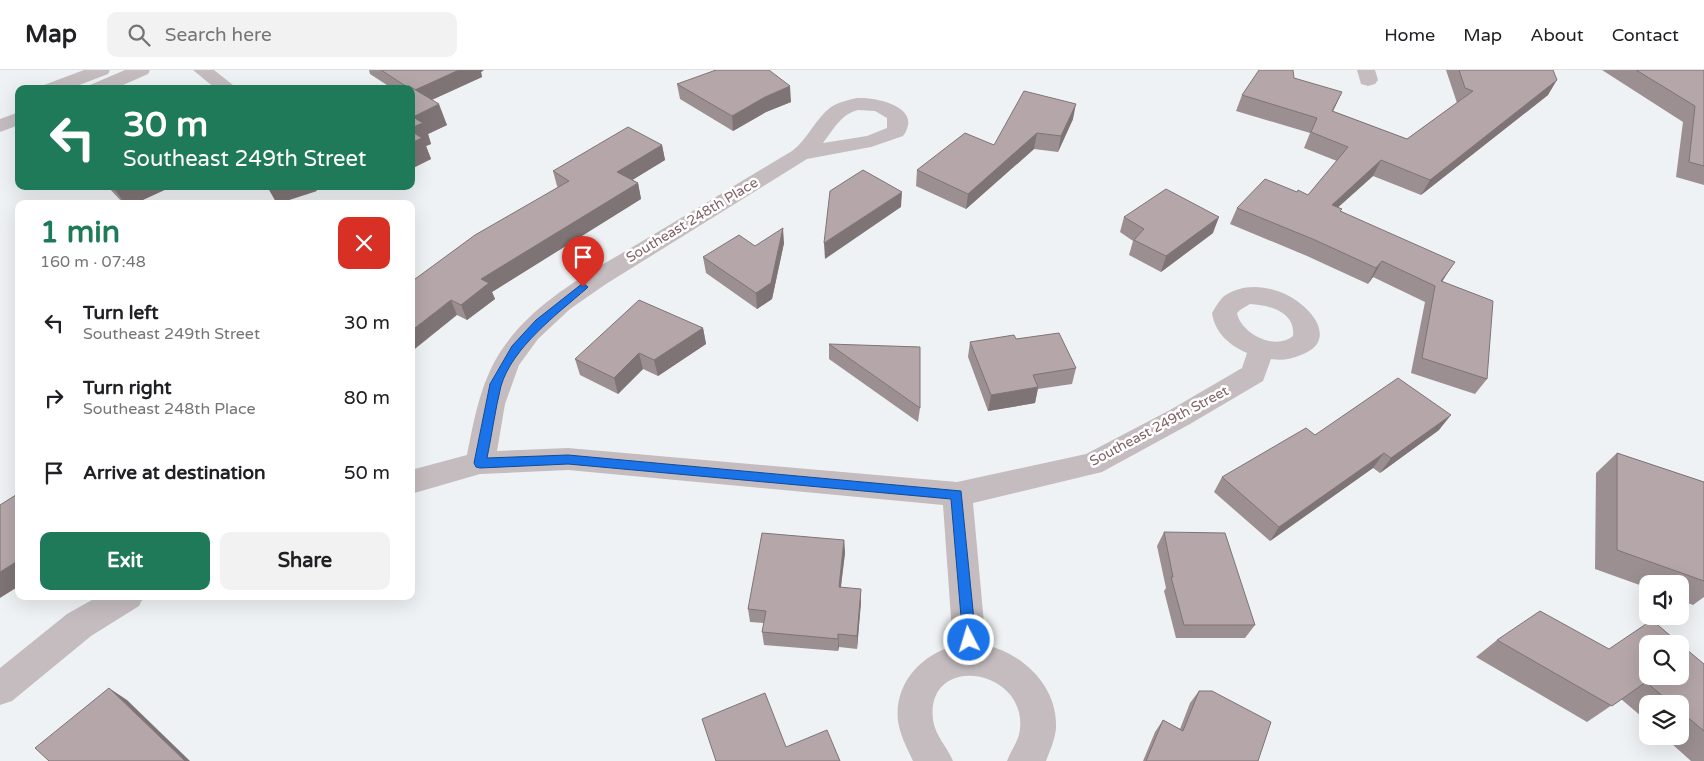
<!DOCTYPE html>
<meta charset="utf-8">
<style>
:root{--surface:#fff;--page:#f2f2f2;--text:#202124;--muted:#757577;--line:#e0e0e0;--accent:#1f7a59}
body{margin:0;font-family:"Varela Round",sans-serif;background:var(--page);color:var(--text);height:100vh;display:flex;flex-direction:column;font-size:19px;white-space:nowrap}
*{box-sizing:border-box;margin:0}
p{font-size:16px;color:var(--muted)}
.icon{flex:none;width:28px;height:28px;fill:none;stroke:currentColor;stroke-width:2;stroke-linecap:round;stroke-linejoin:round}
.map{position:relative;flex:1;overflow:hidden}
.drawer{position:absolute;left:15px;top:130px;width:400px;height:400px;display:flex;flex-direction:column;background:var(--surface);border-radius:10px;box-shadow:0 5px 20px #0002}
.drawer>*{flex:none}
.guide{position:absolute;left:15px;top:15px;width:400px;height:105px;border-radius:10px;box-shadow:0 5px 20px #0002;background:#1f7a59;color:#fff;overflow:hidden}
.buttons{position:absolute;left:1639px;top:505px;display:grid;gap:10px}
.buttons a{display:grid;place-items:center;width:50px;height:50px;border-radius:10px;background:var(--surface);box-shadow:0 5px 20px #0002;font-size:25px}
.pin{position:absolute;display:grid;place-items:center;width:42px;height:42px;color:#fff;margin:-51px -21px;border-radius:50% 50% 50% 0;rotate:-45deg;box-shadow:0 0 5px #0007}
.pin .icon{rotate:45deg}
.me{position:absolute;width:55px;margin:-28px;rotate:355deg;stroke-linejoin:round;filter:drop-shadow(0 0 4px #0008)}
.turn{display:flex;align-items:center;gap:18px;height:105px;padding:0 25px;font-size:22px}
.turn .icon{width:65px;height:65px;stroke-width:2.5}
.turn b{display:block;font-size:35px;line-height:42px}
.round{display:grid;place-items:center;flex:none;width:52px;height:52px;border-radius:10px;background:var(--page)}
.summary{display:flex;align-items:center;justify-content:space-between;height:85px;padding:0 25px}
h1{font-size:30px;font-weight:700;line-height:38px;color:var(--accent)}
.action{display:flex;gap:10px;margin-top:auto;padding:10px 25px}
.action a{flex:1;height:58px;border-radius:10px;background:var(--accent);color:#fff;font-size:20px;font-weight:700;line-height:58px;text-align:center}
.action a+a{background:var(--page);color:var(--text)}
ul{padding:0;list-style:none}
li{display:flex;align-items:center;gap:15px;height:75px;padding:0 25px}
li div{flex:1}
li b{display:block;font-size:19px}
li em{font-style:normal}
header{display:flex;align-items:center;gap:30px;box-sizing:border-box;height:70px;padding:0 25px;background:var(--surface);border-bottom:1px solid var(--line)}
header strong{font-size:24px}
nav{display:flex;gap:28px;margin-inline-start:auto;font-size:18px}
.search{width:350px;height:45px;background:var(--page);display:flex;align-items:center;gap:12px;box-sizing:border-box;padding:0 18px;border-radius:10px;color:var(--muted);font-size:19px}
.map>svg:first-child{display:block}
</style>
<header>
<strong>Map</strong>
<div class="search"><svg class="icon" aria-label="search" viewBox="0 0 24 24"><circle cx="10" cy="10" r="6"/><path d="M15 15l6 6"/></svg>Search here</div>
<nav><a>Home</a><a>Map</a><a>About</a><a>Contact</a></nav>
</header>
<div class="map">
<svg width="1704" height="691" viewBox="0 0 1704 691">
<rect width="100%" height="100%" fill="#eff2f4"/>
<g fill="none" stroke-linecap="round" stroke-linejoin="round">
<!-- street -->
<g fill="#c4bcbe" fill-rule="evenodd">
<path d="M 84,0 L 110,0 L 108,4 L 69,19 L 42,19 L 44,15 Z"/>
<path d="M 125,0 L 150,0 L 148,4 L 114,19 L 88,19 L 90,15 Z"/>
<path d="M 193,0 L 214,0 L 238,19 L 216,19 Z"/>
<path d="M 1357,0 L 1375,0 L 1378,10 L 1375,14 L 1368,16 L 1361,14 Z"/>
<path d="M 857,28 C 877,27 924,37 903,66 L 871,77 L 807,89 L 606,214 L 570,239 L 538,269 L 519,295 L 505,334 L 497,381 L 568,378 L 957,412 L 1086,384 L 1170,340 L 1242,298 L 1247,283 C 1229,275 1215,263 1212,243 C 1215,238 1219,231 1223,227 C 1272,190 1358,265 1301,285 C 1291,289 1282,291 1271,289 L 1263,311 L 1190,354 L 1102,402 L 973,433 L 986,575 C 1024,584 1058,617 1056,658 C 1055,670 1050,680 1046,691 L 1007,691 C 1011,680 1019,671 1020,659 C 1026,597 925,583 933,650 C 935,665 947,677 953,691 L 913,691 C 907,678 900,665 898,651 C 894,614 920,586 953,576 L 943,435 L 568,400 L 480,404 L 411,424 L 411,400 L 467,385 C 474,350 480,315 499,284 C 533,230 593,201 646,169 C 695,140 743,110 792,81 C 808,69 815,49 831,37 C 839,32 848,30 857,28 ZM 858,40 L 875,41 L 887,48 L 887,58 L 867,66 L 823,73 C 833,60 841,44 858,40 ZM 1250,234 C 1269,235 1296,242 1293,266 C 1276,281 1241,264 1237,243 L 1240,240 Z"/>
<path d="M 19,42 L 19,55 L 0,62 L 0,49 Z"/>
<path d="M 99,526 L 144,526 L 139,536 L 91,566 L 12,631 L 0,635 L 0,598 L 67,544 Z"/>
</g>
</g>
<!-- wall -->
<g fill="#9b8f91">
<path d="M 369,0 L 484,0 L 481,2 L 482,7 L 432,30 L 447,55 L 428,64 L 431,74 L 426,76 L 431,89 L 411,99 L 411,19 L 393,19 L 370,4 Z"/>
<path d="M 1446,0 L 1553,0 L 1548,25 L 1421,125 L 1373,106 L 1338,137 L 1341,141 L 1445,207 L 1442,212 L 1487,309 L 1475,324 L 1411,303 L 1425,232 L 1373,207 L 1368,214 L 1307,186 L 1230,154 L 1237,138 L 1297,122 L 1308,125 L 1337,91 L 1304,78 L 1310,63 L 1236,41 L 1242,25 L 1342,22 L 1333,41 L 1407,69 L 1457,33 Z"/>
<path d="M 1602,0 L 1704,0 L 1704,115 L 1676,107 L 1683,52 Z"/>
<path d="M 677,14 L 791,32 L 766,42 L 733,61 L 680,29 Z"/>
<path d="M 1073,49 L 1058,82 L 1034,79 L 966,139 L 916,116 L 917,100 Z"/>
<path d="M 662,75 L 665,90 L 632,110 L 638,113 L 641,129 L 492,222 L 495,229 L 467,250 L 457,245 L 411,212 L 558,117 L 557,116 L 553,101 Z"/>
<path d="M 107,116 L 173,116 L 134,134 L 124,134 Z"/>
<path d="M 1124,147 L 1213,163 L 1161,202 L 1129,185 L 1133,171 L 1120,162 Z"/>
<path d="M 784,173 L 772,229 L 757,239 L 706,203 L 703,187 L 755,176 Z"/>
<path d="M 703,258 L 706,274 L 658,306 L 643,299 L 618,324 L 580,305 L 575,289 Z"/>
<path d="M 1016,269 L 1076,298 L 1072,314 L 1038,319 L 1035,333 L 988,341 L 968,287 L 970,272 Z"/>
<path d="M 829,274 L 920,338 L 918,352 L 829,289 Z"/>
<path d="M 1439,360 L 1380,403 L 1373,398 L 1270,471 L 1214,422 L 1222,407 L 1315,365 Z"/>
<path d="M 1617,383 L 1704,412 L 1704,527 L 1693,535 L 1680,530 L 1680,514 L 1648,514 L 1648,518 L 1595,499 L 1596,403 Z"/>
<path d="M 1164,462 L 1255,555 L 1245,568 L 1176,568 L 1164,521 L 1166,518 L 1157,476 Z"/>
<path d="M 844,470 L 845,483 L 841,517 L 861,532 L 857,579 L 839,577 L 838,581 L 764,575 L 762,562 L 764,553 L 750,552 L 748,539 Z"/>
<path d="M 1497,570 L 1609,579 L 1704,594 L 1704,691 L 1691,691 L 1663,666 L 1680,666 L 1680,634 L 1648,634 L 1648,652 L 1621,629 L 1587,652 L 1476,587 Z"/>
<path d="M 1199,621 L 1258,691 L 1143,691 L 1155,662 L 1163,650 L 1180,659 L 1190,633 Z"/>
</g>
<!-- shaded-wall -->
<g fill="#7e7476">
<path d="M 459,0 L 484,0 L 481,2 L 482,7 L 418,36 L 412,21 Z"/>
<path d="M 1557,10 L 1548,25 L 1421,125 L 1430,110 Z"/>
<path d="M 790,16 L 791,32 L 766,42 L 733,61 L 732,46 L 765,27 Z"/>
<path d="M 1342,22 L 1335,37 L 1325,56 L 1332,41 Z"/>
<path d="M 439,34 L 447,55 L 428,64 L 431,74 L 426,76 L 431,89 L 411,99 L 411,58 L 413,47 Z"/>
<path d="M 1076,34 L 1073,49 L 1058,82 L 1061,66 Z"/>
<path d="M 1037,63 L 1034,79 L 966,139 L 968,124 Z"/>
<path d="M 662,75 L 665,90 L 621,117 L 617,102 Z"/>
<path d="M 1381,90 L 1373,106 L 1324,150 L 1332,135 Z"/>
<path d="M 638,113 L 641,129 L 492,222 L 495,229 L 467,250 L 461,235 L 481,209 Z"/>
<path d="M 127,116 L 173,116 L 134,134 L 125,134 L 116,121 Z"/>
<path d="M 275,116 L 314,116 L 317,121 L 277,134 L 268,118 Z"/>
<path d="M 902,122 L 901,137 L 825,189 L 824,173 Z"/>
<path d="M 1219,147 L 1213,163 L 1161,202 L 1166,186 Z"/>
<path d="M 783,158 L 784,173 L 772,229 L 757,239 L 756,223 Z"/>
<path d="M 1382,191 L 1373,207 L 1368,214 L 1376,198 Z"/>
<path d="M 1455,192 L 1445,207 L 1433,224 L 1441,211 Z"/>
<path d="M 451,230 L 457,245 L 411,282 L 411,261 Z"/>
<path d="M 703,258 L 706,274 L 658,306 L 654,290 Z"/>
<path d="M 639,283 L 643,299 L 618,324 L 614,308 Z"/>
<path d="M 1038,317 L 1035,333 L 988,341 L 991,325 Z"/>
<path d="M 1451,345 L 1439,360 L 1380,403 L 1391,388 Z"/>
<path d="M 1384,383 L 1373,398 L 1270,471 L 1279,457 Z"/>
<path d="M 844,470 L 845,483 L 839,530 L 839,517 Z"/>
<path d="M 19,490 L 19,516 L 0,528 L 0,502 Z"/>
<path d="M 861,519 L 861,532 L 857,579 L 857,566 Z"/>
<path d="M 838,564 L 839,577 L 838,581 Z"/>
<path d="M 109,618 L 127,630 L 190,691 L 185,691 Z"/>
</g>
<!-- building -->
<g fill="#b4a6a9" stroke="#7e7476">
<path d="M 381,0 L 459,0 L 415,20 L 409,16 L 407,17 Z"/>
<path d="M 716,0 L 769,0 L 790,16 L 765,27 L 732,46 L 677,14 Z"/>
<path d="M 1259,0 L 1293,0 L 1294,8 L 1342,22 L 1332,41 L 1407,69 L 1473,21 L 1465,18 L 1459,0 L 1553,0 L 1557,10 L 1430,110 L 1381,90 L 1332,135 L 1342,139 L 1340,141 L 1455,192 L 1441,211 L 1493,231 L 1487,309 L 1422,288 L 1435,216 L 1382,191 L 1376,198 L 1315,170 L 1237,138 L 1265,109 L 1297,122 L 1298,120 L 1308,125 L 1348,77 L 1311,62 L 1317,48 L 1242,25 Z"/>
<path d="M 1636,0 L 1704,0 L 1704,96 L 1689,92 L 1695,36 Z"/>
<path d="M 409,16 L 439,34 L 413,47 L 423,53 L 411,58 L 411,19 L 404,19 Z"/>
<path d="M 1024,21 L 1076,34 L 1061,66 L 1037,63 L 968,124 L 917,100 L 965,63 L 994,75 Z"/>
<path d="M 628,57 L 662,75 L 617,102 L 638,113 L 481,209 L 489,213 L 461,235 L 451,230 L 411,261 L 411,212 L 475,165 L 569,111 L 553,101 Z"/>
<path d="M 411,61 L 422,68 L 411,73 Z"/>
<path d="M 863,100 L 902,122 L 824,173 L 830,121 Z"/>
<path d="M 111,116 L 127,116 L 116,121 Z"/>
<path d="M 1166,119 L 1219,147 L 1166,186 L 1134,170 L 1144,159 L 1124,147 Z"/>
<path d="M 783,158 L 771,213 L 756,223 L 703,187 L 739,165 L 755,176 Z"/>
<path d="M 639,230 L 703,258 L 654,290 L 639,283 L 614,308 L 575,289 Z"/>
<path d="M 1059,263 L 1076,298 L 1033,305 L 1038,317 L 991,325 L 970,272 L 1014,265 L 1016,269 Z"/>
<path d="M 829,274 L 920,277 L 920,338 Z"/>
<path d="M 1398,308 L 1451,345 L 1391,388 L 1384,383 L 1279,457 L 1222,407 L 1306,358 L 1315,365 Z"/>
<path d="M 1617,383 L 1704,412 L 1704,511 L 1617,480 Z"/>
<path d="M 19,423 L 19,490 L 0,502 L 0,435 Z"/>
<path d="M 1164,462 L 1225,463 L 1255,555 L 1184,555 L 1171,507 L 1173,507 Z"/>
<path d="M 762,463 L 844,470 L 839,517 L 861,519 L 857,566 L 838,564 L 838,569 L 762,562 L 766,541 L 748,539 Z"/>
<path d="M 1540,541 L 1609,579 L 1652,550 L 1680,574 L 1648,574 L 1648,606 L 1680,606 L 1680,574 L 1704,594 L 1704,661 L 1680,641 L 1680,634 L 1672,634 L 1646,612 L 1612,636 L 1497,570 Z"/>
<path d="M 109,618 L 185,691 L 49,691 L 35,678 Z"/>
<path d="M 1199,621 L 1212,621 L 1271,652 L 1258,691 L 1146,691 L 1163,650 L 1183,661 Z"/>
<path d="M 765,623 L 786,677 L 827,660 L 840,691 L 716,691 L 702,649 Z"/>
</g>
<!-- route -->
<path fill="#1a73e8" stroke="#114b97" d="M 583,213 L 588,217 L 586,219 C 557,244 512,278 501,316 C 495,340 492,364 487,388 L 568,385 L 961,421 L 976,570 L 974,575 L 969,577 L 965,575 L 963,570 L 951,429 L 568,394 L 480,398 L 476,397 L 474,393 L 490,314 L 512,276 L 536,250 Z"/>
<g text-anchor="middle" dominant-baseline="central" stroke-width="5" stroke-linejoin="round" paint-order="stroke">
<!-- street labels -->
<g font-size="14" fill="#816267" stroke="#fff">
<text transform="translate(692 150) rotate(-31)">Southeast 248th Place</text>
<text transform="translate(1159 356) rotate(-28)">Southeast 249th Street</text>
</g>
</g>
</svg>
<div class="buttons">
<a><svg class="icon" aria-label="sound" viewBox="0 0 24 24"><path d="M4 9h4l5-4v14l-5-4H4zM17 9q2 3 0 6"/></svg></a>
<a><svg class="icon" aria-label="search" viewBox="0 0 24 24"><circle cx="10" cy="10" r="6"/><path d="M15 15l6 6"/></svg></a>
<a><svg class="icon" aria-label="layers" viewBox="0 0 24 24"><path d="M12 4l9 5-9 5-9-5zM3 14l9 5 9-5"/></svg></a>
</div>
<div class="pin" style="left:583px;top:217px;background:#d93025"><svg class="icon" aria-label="arrive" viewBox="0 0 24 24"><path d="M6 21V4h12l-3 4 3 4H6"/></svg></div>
<svg class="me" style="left:969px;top:570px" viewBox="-20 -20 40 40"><circle r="17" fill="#1a73e8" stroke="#fff" stroke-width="3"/><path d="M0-11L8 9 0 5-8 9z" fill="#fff"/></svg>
<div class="guide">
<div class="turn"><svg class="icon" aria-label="left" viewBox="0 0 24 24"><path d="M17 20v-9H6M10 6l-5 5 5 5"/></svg><div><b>30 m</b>Southeast 249th Street</div></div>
</div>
<section class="drawer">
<div class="summary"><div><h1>1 min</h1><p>160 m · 07:48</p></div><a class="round" style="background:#d93025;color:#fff"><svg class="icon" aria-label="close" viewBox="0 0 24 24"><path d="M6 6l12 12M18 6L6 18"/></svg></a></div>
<ul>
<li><svg class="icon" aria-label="left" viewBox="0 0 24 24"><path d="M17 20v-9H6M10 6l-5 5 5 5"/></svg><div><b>Turn left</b><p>Southeast 249th Street</p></div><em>30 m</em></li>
<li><svg class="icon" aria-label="right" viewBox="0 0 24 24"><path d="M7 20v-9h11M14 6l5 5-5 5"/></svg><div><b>Turn right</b><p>Southeast 248th Place</p></div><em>80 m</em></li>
<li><svg class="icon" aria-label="arrive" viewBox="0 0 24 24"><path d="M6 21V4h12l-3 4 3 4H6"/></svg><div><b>Arrive at destination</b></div><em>50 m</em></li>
</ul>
<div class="action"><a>Exit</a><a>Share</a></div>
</section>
</div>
